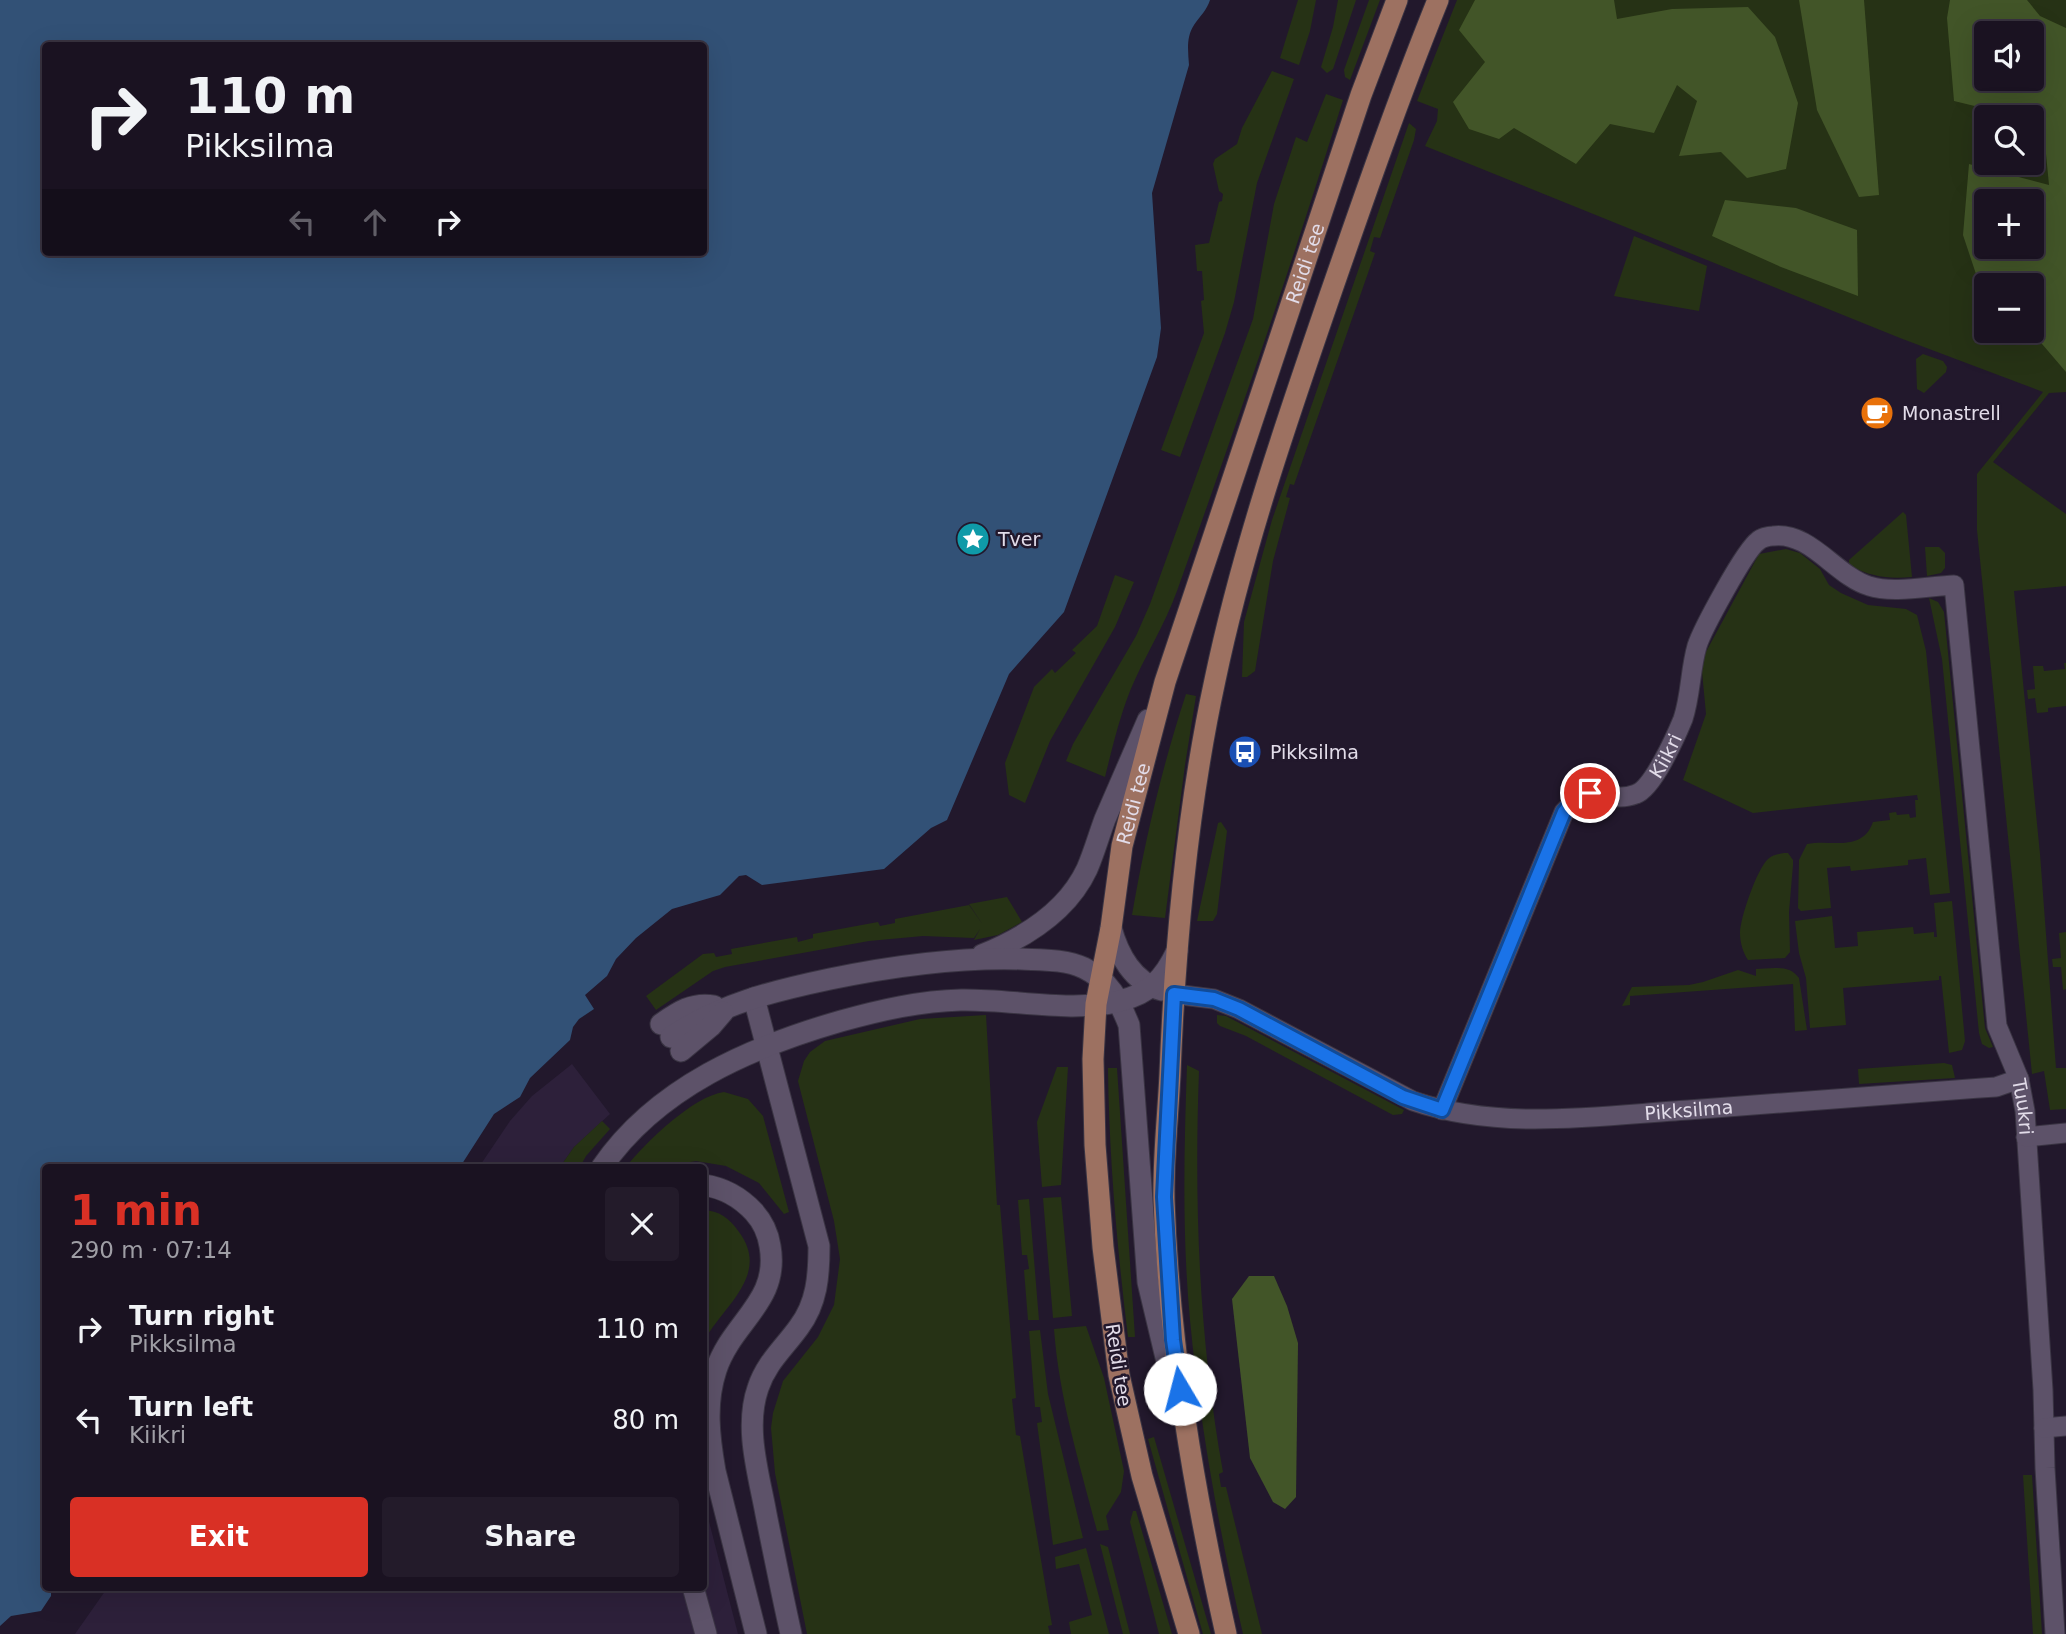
<!DOCTYPE html>
<meta charset="utf-8">
<style>
:root{--surface:#1a1221;--page:#231b2a;--text:#f1f3f6;--muted:#9f9ea5;--line:#38323f;--accent:#d93025}
body{margin:0;font-family:"DejaVu Sans",sans-serif;background:var(--page);color:var(--text);height:100vh;display:flex;flex-direction:column;font-size:26px;white-space:nowrap}
*{box-sizing:border-box;margin:0}
p{font-size:23px;color:var(--muted)}
.icon{flex:none;width:38px;height:38px;fill:none;stroke:currentColor;stroke-width:2;stroke-linecap:round;stroke-linejoin:round}
.map{position:relative;flex:1;overflow:hidden}
.details{position:absolute;left:42px;top:1164px;width:665px;height:427px;display:flex;flex-direction:column;background:var(--surface);border-radius:7px;box-shadow:0 7px 28px #0002,0 0 0 2px var(--line)}
.details>*{flex:none}
.top-card{position:absolute;left:42px;top:42px;width:665px;height:214px;border-radius:7px;box-shadow:0 7px 28px #0002,0 0 0 2px var(--line);background:#1a1221;color:var(--text);overflow:hidden}
.controls{position:absolute;left:1974px;top:21px;display:grid;gap:14px}
.controls a{display:grid;place-items:center;width:70px;height:70px;border-radius:7px;background:var(--surface);box-shadow:0 7px 28px #0002,0 0 0 2px var(--line);font-size:35px}
.pin{position:absolute;display:grid;place-items:center;width:60px;height:60px;color:#fff;margin:-30px;border:4px solid #fff;border-radius:50%;box-shadow:0 2px 7px #0007}
.me{position:absolute;width:77px;margin:-38px;rotate:352deg;stroke-linejoin:round;filter:drop-shadow(0 0 5px #0008)}
.turn{display:flex;align-items:center;gap:24px;height:147px;padding:0 28px;font-size:32px}
.turn .icon{width:91px;height:91px;stroke-width:2.5}
.turn b{display:block;font-size:49px;line-height:60px}
.lanes{display:flex;align-items:center;height:66px;padding:0 28px;background:#0003;justify-content:center;gap:35px;direction:ltr}
.lanes .off{opacity:.35}
.round{display:grid;place-items:center;flex:none;width:74px;height:74px;border-radius:7px;background:var(--page)}
.headline{display:flex;align-items:center;justify-content:space-between;height:119px;padding:0 28px}
h1{font-size:42px;font-weight:700;line-height:52px;color:var(--accent)}
.primary-button{display:flex;gap:14px;margin-top:auto;padding:14px 28px}
.primary-button a{flex:1;height:80px;border-radius:7px;background:var(--accent);color:#fff;font-size:28px;font-weight:700;line-height:80px;text-align:center}
.primary-button a+a{background:var(--page);color:var(--text)}
ul{padding:0;list-style:none}
li{display:flex;align-items:center;gap:21px;height:91px;padding:0 28px}
li div{flex:1}
li b{display:block;font-size:26px}
li em{font-style:normal}
.map>svg:first-child{display:block}
</style>
<div class="map">
<svg width="2066" height="1634" viewBox="0 0 2066 1634">
<rect width="100%" height="100%" fill="#22182c"/>
<!-- built -->
<g fill="#2d203a">
<path d="M 572,1064 L 610,1114 L 574,1147 L 560,1167 L 479,1167 L 510,1121 L 532,1096 Z"/>
<path d="M 704,1502 L 738,1634 L 75,1634 L 108,1587 L 704,1587 Z"/>
</g>
<!-- green -->
<g fill="#263215" fill-rule="evenodd">
<path d="M 1298,0 L 1316,0 L 1310,31 L 1299,65 L 1280,58 Z"/>
<path d="M 1338,0 L 1356,0 L 1333,69 L 1327,73 L 1321,67 L 1333,27 Z"/>
<path d="M 1369,0 L 1380,0 L 1350,80 L 1345,77 L 1344,70 Z"/>
<path d="M 1457,0 L 2066,0 L 2066,392 L 2049,393 L 1993,462 L 2066,514 L 2066,586 L 2014,591 L 2040,854 L 2056,1068 L 2066,1068 L 2066,1109 L 2050,1110 L 2044,1071 L 2032,1074 L 1977,530 L 1977,474 L 2043,392 L 1900,338 L 1425,146 L 1437,121 L 1438,109 L 1417,101 ZM 1986,33 L 2032,33 L 2032,79 L 1986,79 ZM 1986,117 L 2032,117 L 2032,163 L 1986,163 ZM 1986,201 L 2032,201 L 2032,247 L 1986,247 ZM 1986,285 L 2032,285 L 2032,331 L 1986,331 Z"/>
<path d="M 1272,71 L 1294,79 L 1257,183 L 1234,302 L 1225,333 L 1180,457 L 1161,450 L 1204,333 L 1201,301 L 1204,300 L 1202,271 L 1197,271 L 1195,245 L 1209,243 L 1219,202 L 1222,201 L 1223,194 L 1219,191 L 1213,164 L 1215,159 L 1237,144 L 1242,128 Z"/>
<path d="M 1326,94 L 1343,100 C 1292,265 1235,428 1177,591 C 1164,627 1144,657 1130,691 C 1119,719 1112,749 1105,777 L 1066,761 L 1073,744 L 1136,636 L 1150,604 L 1253,319 L 1274,204 L 1296,137 L 1307,142 Z"/>
<path d="M 1409,123 L 1416,129 L 1414,140 L 1380,238 L 1374,237 L 1370,251 L 1375,253 L 1294,485 L 1290,484 L 1286,497 L 1290,498 L 1273,561 L 1255,671 L 1247,677 L 1242,677 L 1244,622 L 1272,520 Z"/>
<path d="M 1634,236 L 1707,266 L 1699,311 L 1614,296 Z"/>
<path d="M 1923,354 L 1943,361 L 1947,367 L 1946,372 L 1924,393 L 1917,389 L 1916,359 Z"/>
<path d="M 1903,512 L 1906,515 L 1912,577 C 1888,579 1871,577 1849,565 L 1849,560 Z"/>
<path d="M 1925,547 L 1939,547 L 1945,553 L 1945,568 L 1941,573 L 1927,576 Z"/>
<path d="M 1786,549 L 1800,553 L 1820,569 L 1829,585 L 1841,593 L 1868,605 L 1906,609 L 1917,615 L 1926,651 L 1950,893 L 1930,895 L 1926,858 L 1908,860 L 1908,865 L 1851,871 L 1850,866 L 1827,868 L 1831,908 L 1801,911 L 1798,908 L 1799,860 L 1807,844 C 1831,839 1862,853 1873,822 L 1890,820 L 1889,813 L 1896,812 L 1897,815 L 1909,814 L 1910,818 L 1916,817 L 1915,800 L 1918,800 L 1917,795 L 1753,813 L 1683,780 L 1706,714 L 1701,661 L 1759,554 Z"/>
<path d="M 1115,575 L 1134,582 L 1115,627 L 1050,741 L 1025,803 L 1009,795 L 1005,763 L 1034,687 L 1052,669 L 1055,673 L 1076,653 L 1072,650 L 1097,626 Z"/>
<path d="M 1929,598 L 1938,602 L 1944,612 L 1985,1028 L 1993,1047 L 1989,1048 L 1982,1044 L 1979,1033 L 1942,659 Z"/>
<path d="M 2064,663 L 2066,663 L 2066,706 L 2048,708 L 2048,712 L 2037,713 L 2035,698 L 2028,699 L 2027,690 L 2035,689 L 2033,666 L 2043,666 L 2044,671 L 2065,669 Z"/>
<path d="M 1186,694 L 1196,696 L 1185,765 L 1165,918 L 1132,915 C 1145,840 1162,767 1186,694 Z"/>
<path d="M 1221,822 L 1227,831 L 1217,914 L 1213,921 L 1197,921 L 1218,823 Z"/>
<path d="M 1784,853 L 1788,853 L 1793,860 L 1793,865 L 1789,912 L 1790,952 L 1785,958 L 1748,960 C 1743,953 1740,942 1740,933 C 1740,918 1757,869 1768,859 C 1772,855 1778,854 1784,853 Z"/>
<path d="M 1007,897 L 1022,922 L 998,935 L 974,940 L 980,929 L 974,938 L 923,936 L 869,941 L 725,967 L 713,971 L 656,1010 L 646,996 L 703,954 L 714,953 L 716,957 L 732,954 L 731,949 L 797,937 L 798,942 L 813,938 L 813,934 L 878,922 L 880,926 L 895,923 L 895,919 L 969,905 L 983,925 L 969,904 Z"/>
<path d="M 1952,901 L 1965,1041 L 1962,1050 L 1949,1053 L 1941,976 L 1939,976 L 1939,980 L 1843,988 L 1846,1025 L 1810,1028 L 1806,978 L 1799,953 L 1795,921 L 1832,916 L 1835,948 L 1858,946 L 1857,932 L 1913,927 L 1914,934 L 1934,932 L 1934,937 L 1937,937 L 1934,903 Z"/>
<path d="M 2066,932 L 2066,989 L 2063,990 L 2061,967 L 2053,967 L 2052,959 L 2061,958 L 2059,933 Z"/>
<path d="M 1775,968 C 1785,968 1792,969 1799,978 L 1807,1030 L 1795,1031 L 1793,984 L 1630,996 L 1630,1005 L 1622,1006 L 1632,987 L 1689,985 L 1703,982 L 1738,970 L 1756,976 L 1756,969 Z"/>
<path d="M 986,1015 L 997,1205 L 1000,1205 L 1016,1398 L 1012,1399 L 1016,1435 L 1020,1436 L 1052,1625 L 1048,1626 L 1050,1634 L 807,1634 L 775,1473 L 771,1428 L 773,1413 L 783,1381 L 818,1337 L 834,1305 L 840,1259 L 834,1221 L 800,1089 L 798,1081 L 804,1061 L 810,1052 L 825,1041 L 920,1019 Z"/>
<path d="M 1217,1015 L 1226,1016 L 1404,1110 L 1402,1114 L 1393,1115 L 1246,1036 L 1220,1026 L 1217,1023 Z"/>
<path d="M 1944,1063 L 1952,1065 L 1955,1078 L 1859,1084 L 1858,1069 Z"/>
<path d="M 1187,1065 L 1199,1071 C 1194,1206 1199,1339 1223,1472 L 1219,1474 L 1221,1487 L 1226,1487 L 1262,1634 L 1243,1634 C 1219,1530 1200,1426 1190,1320 C 1182,1235 1184,1150 1187,1065 Z"/>
<path d="M 1057,1067 L 1068,1067 L 1061,1185 L 1042,1187 L 1037,1122 Z"/>
<path d="M 1108,1068 L 1117,1068 L 1135,1337 L 1128,1337 C 1117,1247 1109,1158 1108,1068 Z"/>
<path d="M 724,1092 L 748,1099 L 763,1116 L 789,1212 L 784,1214 L 759,1183 L 726,1166 L 696,1161 L 662,1167 L 626,1167 C 645,1143 693,1096 724,1092 Z"/>
<path d="M 602,1121 L 610,1129 L 586,1156 L 580,1167 L 560,1167 L 574,1147 Z"/>
<path d="M 1061,1197 L 1072,1316 L 1053,1318 L 1043,1198 Z"/>
<path d="M 1029,1199 L 1039,1320 L 1028,1320 L 1024,1270 L 1029,1269 L 1027,1255 L 1022,1255 L 1018,1200 Z"/>
<path d="M 704,1210 C 720,1211 729,1218 739,1232 C 771,1275 723,1306 704,1341 Z"/>
<path d="M 1086,1326 L 1104,1378 L 1124,1471 L 1121,1492 L 1106,1516 L 1109,1530 L 1097,1531 C 1080,1465 1059,1398 1054,1329 Z"/>
<path d="M 1040,1330 L 1048,1394 L 1083,1538 L 1053,1545 L 1037,1423 L 1042,1422 L 1040,1407 L 1035,1407 L 1029,1331 Z"/>
<path d="M 1154,1437 L 1211,1634 L 1203,1634 L 1148,1439 Z"/>
<path d="M 2023,1475 L 2032,1475 L 2042,1634 L 2033,1634 Z"/>
<path d="M 1133,1511 L 1136,1511 L 1172,1634 L 1159,1634 L 1130,1522 Z"/>
<path d="M 1100,1544 L 1108,1547 L 1130,1634 L 1123,1634 Z"/>
<path d="M 1086,1548 L 1109,1634 L 1071,1634 L 1069,1622 L 1092,1615 L 1079,1564 L 1056,1569 L 1055,1557 Z"/>
</g>
<!-- forest -->
<g fill="#425528" fill-rule="evenodd">
<path d="M 1475,0 L 1614,0 L 1617,19 L 1672,9 L 1748,7 L 1775,37 L 1798,103 L 1786,169 L 1747,178 L 1721,152 L 1679,156 L 1697,101 L 1677,85 L 1654,133 L 1610,124 L 1576,164 L 1514,128 L 1499,139 L 1469,129 L 1453,102 L 1485,62 L 1459,30 Z"/>
<path d="M 1799,0 L 1864,0 L 1879,195 L 1859,197 L 1817,110 Z"/>
<path d="M 1950,0 L 2027,0 L 2040,16 L 2066,28 L 2066,372 L 2031,331 L 2032,285 L 1986,285 L 1986,304 L 1963,235 L 1969,164 L 2049,185 L 2043,123 L 2032,120 L 2032,117 L 2020,117 L 1954,101 L 1947,18 ZM 1986,33 L 2032,33 L 2032,79 L 1986,79 ZM 1986,201 L 2032,201 L 2032,247 L 1986,247 Z"/>
<path d="M 1725,200 L 1796,208 L 1857,230 L 1858,296 L 1781,267 L 1712,236 Z"/>
<path d="M 1249,1276 L 1274,1276 L 1287,1306 L 1298,1343 L 1296,1497 L 1285,1509 L 1273,1502 L 1250,1458 L 1232,1299 Z"/>
</g>
<!-- water -->
<path fill="#325176" fill-rule="evenodd" d="M 0,0 L 1210,0 C 1207,10 1200,16 1194,25 C 1186,37 1188,51 1189,65 L 1152,193 L 1161,328 L 1157,357 L 1064,612 L 1009,674 L 947,820 L 931,828 L 884,869 L 762,885 L 746,875 L 739,876 L 720,895 L 672,909 L 636,938 L 616,959 L 607,976 L 585,995 L 594,1009 L 579,1019 L 573,1027 L 570,1040 L 530,1078 L 520,1097 L 494,1114 L 460,1167 L 46,1167 L 46,1587 L 51,1587 L 51,1596 L 41,1611 L 11,1616 L 0,1626 ZM 46,46 L 704,46 L 704,252 L 46,252 Z"/>
<g fill="none" stroke-linecap="round" stroke-linejoin="round">
<defs>
<g id="street">
<path id="s1" d="M 1174,994 L 1214,999 L 1239,1009 L 1413,1101 C 1501,1131 1597,1116 1688,1110 C 1790,1102 1893,1094 1996,1087 L 2019,1079"/>
<path id="s2" d="M 1442,1110 L 1564,812 C 1594,776 1605,806 1636,794 C 1653,788 1676,736 1683,719 C 1691,695 1690,670 1697,646 C 1702,630 1745,550 1758,541 C 1761,538 1768,536 1773,536 C 1810,531 1836,576 1869,586 C 1893,594 1929,586 1954,585 L 1997,1026 L 2019,1079 L 2025,1111 L 2043,1390 L 2045,1468 L 2055,1634"/>
<path d="M 2026,1137 L 2066,1133"/>
<path d="M 2044,1428 L 2066,1426"/>
</g>
<g id="secondary">
<path d="M 1111,928 C 1118,954 1133,983 1162,990"/>
<path d="M 982,955 C 1024,938 1067,912 1087,869 C 1094,853 1099,835 1105,819 C 1119,786 1134,753 1148,720"/>
<path d="M 754,998 L 819,1246 C 819,1276 817,1303 799,1327 C 784,1348 766,1363 758,1388 C 744,1428 759,1475 766,1514 C 774,1554 782,1594 791,1634"/>
<path d="M 661,1024 C 678,1012 693,1002 714,1006"/>
<path d="M 671,1037 C 720,1004 773,991 830,979 C 893,966 956,957 1021,959 C 1041,960 1065,959 1084,968 C 1109,980 1119,1000 1129,1025 L 1148,1282 L 1173,1387"/>
<path d="M 681,1051 L 711,1026 L 723,1012"/>
<path d="M 602,1167 C 657,1087 751,1047 841,1021 C 881,1010 920,1001 961,1000 C 1012,999 1071,1013 1120,1001 C 1150,993 1164,979 1177,951"/>
<path d="M 704,1185 C 724,1188 740,1197 754,1212 C 763,1222 768,1233 770,1246 C 780,1302 732,1321 716,1370 C 705,1403 709,1437 715,1471 L 756,1634"/>
<path d="M 693,1587 L 706,1634"/>
</g>
<g id="primary">
<path id="s3" d="M 1189,1634 L 1142,1476 L 1119,1375 L 1103,1247 L 1095,1145 L 1093,1059 L 1096,1004 L 1111,928 L 1122,846 L 1165,682 L 1361,95 L 1397,0"/>
<path d="M 1226,1634 C 1194,1491 1169,1347 1164,1200 C 1163,1159 1168,1116 1170,1074 C 1175,943 1187,809 1215,680 C 1242,551 1285,426 1328,301 C 1363,200 1398,99 1438,0"/>
</g>
</defs>
<!-- street casing -->
<use href="#street" stroke="#3a3443" stroke-width="21"/>
<!-- secondary casing -->
<use href="#secondary" stroke="#3a3443" stroke-width="23"/>
<!-- primary casing -->
<use href="#primary" stroke="#3a3443" stroke-width="23"/>
<!-- street -->
<use href="#street" stroke="#5d5269" stroke-width="19"/>
<!-- secondary -->
<use href="#secondary" stroke="#5d5269" stroke-width="21"/>
<!-- primary -->
<use href="#primary" stroke="#9d7161" stroke-width="21"/>
</g>
<g fill="none" stroke-linecap="round" stroke-linejoin="round">
<defs>
<path id="route" d="M 1180,1389 L 1173,1340 L 1164,1197 L 1174,994 L 1214,999 L 1239,1009 L 1403,1097 L 1442,1110 L 1564,812 L 1576,798 L 1590,793"/>
</defs>
<!-- route casing -->
<use href="#route" stroke="#114b97" stroke-width="18"/>
<!-- route -->
<use href="#route" stroke="#1a73e8" stroke-width="12"/>
</g>
<!-- icons -->
<defs>
<symbol id="cafe-disc" viewBox="-11 -11 22 22"><circle r="9.5" fill="#e8710a" stroke="#22182c"/><path d="M-5.5-4.5H6V0H3Q3 3.5 0 3.5H-2.5Q-5.5 3.5-5.5 0ZM3-3.2v2h1.7v-2ZM-6 4.5H4V6H-6Z" fill="#fff"/></symbol>
<symbol id="sight-disc" viewBox="-11 -11 22 22"><circle r="9.5" fill="#0f9aa8" stroke="#22182c"/><path d="M0-6L1.8-2.2L6-1.7L2.9 1.2L3.7 5.4L0 3.3L-3.7 5.4L-2.9 1.2L-6-1.7L-1.8-2.2Z" fill="#fff"/></symbol>
<symbol id="bus-disc" viewBox="-11 -11 22 22"><circle r="9.5" fill="#1a4fb4" stroke="#22182c"/><path d="M-5-6H5V4H4V6H2V4H-2V6H-4V4H-5ZM-3.5-4V0h7V-4ZM-3.5 1.2v1.5H-2V1.2ZM2 1.2v1.5H3.5V1.2Z" fill="#fff"/></symbol>
</defs>
<g fill-rule="evenodd">
<use href="#cafe-disc" x="1858" y="394" width="38" height="38"/>
<use href="#sight-disc" x="954" y="520" width="38" height="38"/>
<use href="#bus-disc" x="1226" y="733" width="38" height="38"/>
</g>
<g text-anchor="middle" dominant-baseline="central" stroke-width="5" stroke-linejoin="round" paint-order="stroke">
<!-- street labels -->
<g font-size="19" fill="#e2dce9" stroke="#22182c">
<text stroke="none"><textPath href="#s3" startOffset="1412">Reidi tee</textPath></text>
<text stroke="none"><textPath href="#s2" startOffset="450">Kiikri</textPath></text>
<text stroke="none"><textPath href="#s3" startOffset="845">Reidi tee</textPath></text>
<text stroke="none"><textPath href="#s2" startOffset="1428">Tuukri</textPath></text>
<text stroke="none"><textPath href="#s1" startOffset="542">Pikksilma</textPath></text>
<text transform="translate(1119 1365) rotate(81)">Reidi tee</text>
</g>
<!-- poi labels -->
<g font-size="19" fill="#e2dce9" stroke="#22182c" text-anchor="start">
<text x="1902" y="413">Monastrell</text>
<text x="998" y="539">Tver</text>
<text x="1270" y="752">Pikksilma</text>
</g>
</g>
</svg>
<div class="controls">
<a><svg class="icon" aria-label="sound" viewBox="0 0 24 24"><path d="M4 9h4l5-4v14l-5-4H4zM17 9q2 3 0 6"/></svg></a>
<a><svg class="icon" aria-label="search" viewBox="0 0 24 24"><circle cx="10" cy="10" r="6"/><path d="M15 15l6 6"/></svg></a>
<a>+</a>
<a>−</a>
</div>
<div class="pin" style="left:1590px;top:793px;background:#d93025"><svg class="icon" aria-label="arrive" viewBox="0 0 24 24"><path d="M6 21V4h12l-3 4 3 4H6"/></svg></div>
<svg class="me" style="left:1180px;top:1389px" viewBox="-20 -20 40 40"><circle r="19" fill="#fff"/><path d="M0-13L10 11 0 6-10 11z" fill="#1a73e8"/></svg>
<div class="top-card">
<div class="turn"><svg class="icon" aria-label="right" viewBox="0 0 24 24"><path d="M7 20v-9h11M14 6l5 5-5 5"/></svg><div><b>110 m</b>Pikksilma</div></div>
<div class="lanes"><svg class="icon off" aria-label="left" viewBox="0 0 24 24"><path d="M17 20v-9H6M10 6l-5 5 5 5"/></svg><svg class="icon off" aria-label="ahead" viewBox="0 0 24 24"><path d="M12 20V5M6 11l6-6 6 6"/></svg><svg class="icon" aria-label="right" viewBox="0 0 24 24"><path d="M7 20v-9h11M14 6l5 5-5 5"/></svg></div>
</div>
<section class="details">
<div class="headline"><div><h1>1 min</h1><p>290 m · 07:14</p></div><a class="round"><svg class="icon" aria-label="close" viewBox="0 0 24 24"><path d="M6 6l12 12M18 6L6 18"/></svg></a></div>
<ul>
<li><svg class="icon" aria-label="right" viewBox="0 0 24 24"><path d="M7 20v-9h11M14 6l5 5-5 5"/></svg><div><b>Turn right</b><p>Pikksilma</p></div><em>110 m</em></li>
<li><svg class="icon" aria-label="left" viewBox="0 0 24 24"><path d="M17 20v-9H6M10 6l-5 5 5 5"/></svg><div><b>Turn left</b><p>Kiikri</p></div><em>80 m</em></li>
</ul>
<div class="primary-button"><a>Exit</a><a>Share</a></div>
</section>
</div>
